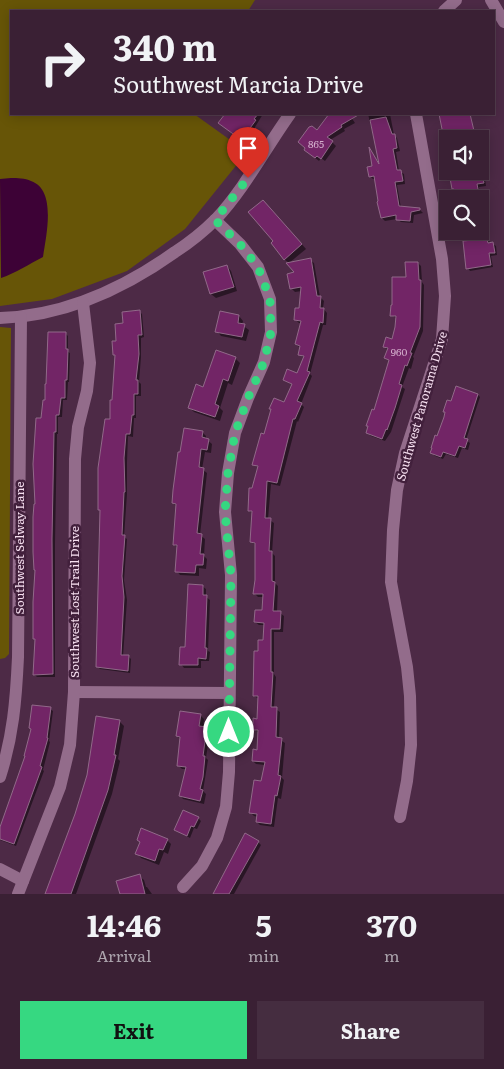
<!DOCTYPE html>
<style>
:root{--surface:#3a2034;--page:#452d40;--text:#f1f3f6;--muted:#aba3ac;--line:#543e4f;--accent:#36d881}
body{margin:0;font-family:Literata,serif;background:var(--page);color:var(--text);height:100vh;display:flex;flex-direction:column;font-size:19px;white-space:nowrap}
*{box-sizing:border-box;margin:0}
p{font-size:16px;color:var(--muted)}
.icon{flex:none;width:28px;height:28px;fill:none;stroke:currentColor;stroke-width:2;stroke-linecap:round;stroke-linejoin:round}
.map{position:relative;height:894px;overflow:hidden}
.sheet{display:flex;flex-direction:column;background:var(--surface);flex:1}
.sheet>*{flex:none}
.guide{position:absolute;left:10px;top:10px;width:485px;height:105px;border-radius:0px;box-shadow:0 2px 12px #0003,0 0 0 1px var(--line);background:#3a2034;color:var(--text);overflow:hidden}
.controls{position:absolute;left:439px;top:130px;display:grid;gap:10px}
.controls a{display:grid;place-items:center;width:50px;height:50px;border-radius:0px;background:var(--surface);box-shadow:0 2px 12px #0003,0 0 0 1px var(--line);font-size:25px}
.pin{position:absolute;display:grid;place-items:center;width:42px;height:42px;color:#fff;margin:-51px -21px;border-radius:50% 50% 50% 0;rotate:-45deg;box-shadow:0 0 5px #0007}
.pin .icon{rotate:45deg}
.me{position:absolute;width:55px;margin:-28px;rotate:0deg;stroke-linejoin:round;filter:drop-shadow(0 0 4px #0008)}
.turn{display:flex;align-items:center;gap:18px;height:105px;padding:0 20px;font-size:22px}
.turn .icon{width:65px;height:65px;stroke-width:2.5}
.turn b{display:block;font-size:35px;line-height:42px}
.eta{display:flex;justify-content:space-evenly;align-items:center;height:85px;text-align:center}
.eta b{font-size:30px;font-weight:700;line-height:35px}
.primary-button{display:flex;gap:10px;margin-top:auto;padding:10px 20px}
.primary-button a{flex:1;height:58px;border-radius:0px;background:var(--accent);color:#111;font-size:20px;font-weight:700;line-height:58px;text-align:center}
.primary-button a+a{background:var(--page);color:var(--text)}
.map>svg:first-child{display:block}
</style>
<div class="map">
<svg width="504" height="894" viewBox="0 0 504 894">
<rect width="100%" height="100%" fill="#4d2a46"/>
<!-- green -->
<g fill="#675507">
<path d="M 0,0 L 255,0 L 248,11 L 11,11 L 11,114 L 194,114 L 247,152 L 185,229 L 127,271 L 52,299 L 0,306 Z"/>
<path d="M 0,327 L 11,328 L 9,654 L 5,658 L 0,659 Z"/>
</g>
<!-- water -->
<path fill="#3d0236" d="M 11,178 C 17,178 25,178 31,181 C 57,190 46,236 43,257 C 29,264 16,273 1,278 L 0,179 Z"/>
<!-- shadow -->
<g fill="#0007">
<path d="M 222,114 L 263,114 L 249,137 L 243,133 L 240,138 L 223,126 L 224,117 Z"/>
<path d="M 327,114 L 349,114 L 355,123 L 344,129 L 345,131 L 330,140 L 336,146 L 325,161 L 321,158 L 319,161 L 309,153 L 317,132 L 328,117 Z"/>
<path d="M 368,114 L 391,114 L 390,114 L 394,135 L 397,138 L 400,151 L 396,152 L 399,171 L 404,174 L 405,184 L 397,185 L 401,208 L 419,209 L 423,213 L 414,215 L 413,223 L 401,222 L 397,219 L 385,221 L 382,218 L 375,179 L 373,179 L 370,176 L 373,167 L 372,162 L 379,160 Z"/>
<path d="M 440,114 L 466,114 L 468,124 L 475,130 L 477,138 L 448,139 L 448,148 Z"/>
<path d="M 453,171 L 477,171 L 478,177 L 482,176 L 485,179 L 486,186 L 479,187 L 490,244 L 493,244 L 496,246 L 497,255 L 491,256 L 493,267 L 470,271 L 468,268 L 464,231 L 480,231 L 480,199 L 455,199 L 452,179 L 455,179 Z"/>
<path d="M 268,206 L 306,249 L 289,263 L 284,259 Z"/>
<path d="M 310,260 L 314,263 L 320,297 L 324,301 L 323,308 L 327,313 L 326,325 L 323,325 L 310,374 L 312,376 L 301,404 L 304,407 L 298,422 L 297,421 L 280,486 L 271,484 L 268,519 L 274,523 L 272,553 L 275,556 L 275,583 L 278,586 L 277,612 L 280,613 L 284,616 L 283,632 L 274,632 L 274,674 L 276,677 L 274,708 L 280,712 L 279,739 L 285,743 L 282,778 L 284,780 L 281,799 L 278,798 L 274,827 L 260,825 L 257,822 L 258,817 L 254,816 L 251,813 L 262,783 L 265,765 L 256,764 L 253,761 L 258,751 L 259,733 L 254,729 L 258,720 L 259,699 L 254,696 L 259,652 L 264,642 L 265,625 L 259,625 L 255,622 L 263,612 L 264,597 L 258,597 L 254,593 L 256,580 L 256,545 L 251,542 L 253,514 L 249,510 L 259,468 L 254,464 L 265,436 L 285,404 L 293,385 L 284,379 L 298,375 L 305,358 L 299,354 L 300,348 L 296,344 L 302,323 L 299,323 L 295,319 L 300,310 L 302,291 L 295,292 L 291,288 L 296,273 Z"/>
<path d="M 418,263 L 421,266 L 422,282 L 424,285 L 423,331 L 413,357 L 414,358 L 411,369 L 409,368 L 402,387 L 405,389 L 391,432 L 385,441 L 371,436 L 367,433 L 389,361 L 386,358 L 388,350 L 384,347 L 392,340 L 397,319 L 392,315 L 407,278 Z"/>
<path d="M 227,266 L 231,271 L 237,291 L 216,298 L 211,294 Z"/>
<path d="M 139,311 L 142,314 L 144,337 L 141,338 L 141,357 L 139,382 L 141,384 L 141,396 L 136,396 L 136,418 L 134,418 L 133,437 L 128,436 L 127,462 L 127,494 L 124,537 L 127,539 L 124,580 L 127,600 L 123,656 L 128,656 L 131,659 L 130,673 L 100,669 L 97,666 L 101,512 L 99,509 L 113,401 L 118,342 L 125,324 Z"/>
<path d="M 239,316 L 243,321 L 242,325 L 249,330 L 246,341 L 221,336 L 217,331 Z"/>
<path d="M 65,333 L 68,336 L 68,352 L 70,353 L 69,382 L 68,382 L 67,400 L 63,400 L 62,417 L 58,417 L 58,434 L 57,434 L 55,543 L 55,677 L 37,677 L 34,674 L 36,640 L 34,638 L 37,506 L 42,419 L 46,402 Z"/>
<path d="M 235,358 L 240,363 L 232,385 L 228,383 L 220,408 L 223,411 L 220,421 L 194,412 L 190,408 L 204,388 Z"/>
<path d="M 478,395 L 480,397 L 466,440 L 470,443 L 468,450 L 462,448 L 458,458 L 446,454 L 443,459 L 435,456 L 432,453 L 446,413 L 444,411 L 452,403 Z"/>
<path d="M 202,432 L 206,436 L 206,439 L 212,444 L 211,453 L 205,452 L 202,469 L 207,473 L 200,535 L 205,539 L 204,556 L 207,559 L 206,569 L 199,568 L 199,576 L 180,575 L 177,571 L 178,549 L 174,544 L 177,507 L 173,503 Z"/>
<path d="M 202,586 L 206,589 L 206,597 L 210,600 L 208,651 L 210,652 L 209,661 L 201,661 L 201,668 L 184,668 L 181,664 Z"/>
<path d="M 50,709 L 53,711 L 49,741 L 50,742 L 43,770 L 44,771 L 16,846 L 0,840 L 0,831 L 18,784 L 32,730 Z"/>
<path d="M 201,716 L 204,719 L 203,727 L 206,728 L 210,731 L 206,758 L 208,760 L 203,791 L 206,794 L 204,804 L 183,799 L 180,795 L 187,769 L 182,769 L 178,765 L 181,740 L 177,736 Z"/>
<path d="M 97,717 L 120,722 L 124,726 L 118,759 L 120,761 L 112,794 L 76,894 L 46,894 L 76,814 L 88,775 Z"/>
<path d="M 198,818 L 201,821 L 197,829 L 194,828 L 190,838 L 175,829 Z"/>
<path d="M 167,840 L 171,844 L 168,854 L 164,852 L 159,865 L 141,858 L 137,853 Z"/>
<path d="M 258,842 L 261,845 L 234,894 L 215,894 Z"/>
<path d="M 139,876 L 144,880 L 146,887 L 147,887 L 152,894 L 121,894 Z"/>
</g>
<!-- building -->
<g fill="#722566" stroke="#916989">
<path d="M 225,114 L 258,114 L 254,119 L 256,120 L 245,135 L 240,131 L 236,136 L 218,123 Z"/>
<path d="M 329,114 L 360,114 L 341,125 L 342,127 L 327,137 L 333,141 L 321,159 L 317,156 L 315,158 L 304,150 L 305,148 L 298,142 L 309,127 L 312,126 L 317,130 Z"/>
<path d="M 439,114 L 470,114 L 475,135 L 469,137 L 469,139 L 444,139 Z"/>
<path d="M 386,117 L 392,134 L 395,134 L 397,148 L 393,149 L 397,170 L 401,170 L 403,181 L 395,182 L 399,206 L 420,208 L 420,210 L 411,212 L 410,221 L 396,220 L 396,215 L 381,218 L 377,202 L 378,201 L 374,176 L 369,177 L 367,167 L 372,166 L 369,147 L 379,164 L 370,120 Z"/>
<path d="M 452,171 L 475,171 L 476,176 L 482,175 L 484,183 L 477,184 L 480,199 L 466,199 L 465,193 L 455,194 L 454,189 L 452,189 L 450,178 L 453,178 Z"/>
<path d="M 263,200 L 302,244 L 284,260 L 271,243 L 273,241 L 248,212 Z"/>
<path d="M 486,235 L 488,243 L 493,242 L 495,253 L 489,253 L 491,265 L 466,269 L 463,241 L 473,240 L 472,237 Z"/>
<path d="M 311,258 L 317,296 L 321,296 L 320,308 L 324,308 L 323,323 L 320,322 L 307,371 L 310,372 L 297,401 L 302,403 L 295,419 L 293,419 L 277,483 L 267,481 L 265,518 L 271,518 L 269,551 L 272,551 L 272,581 L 275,582 L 273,611 L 281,611 L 280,629 L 271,629 L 271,672 L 273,672 L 271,707 L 277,707 L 276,737 L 282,738 L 278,775 L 281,776 L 277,796 L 275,795 L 271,824 L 256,822 L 257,814 L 249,813 L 254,780 L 261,781 L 265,762 L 252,761 L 253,749 L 257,750 L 258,730 L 253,730 L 253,718 L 257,719 L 258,696 L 253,696 L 254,651 L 258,651 L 258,640 L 263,640 L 264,623 L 254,622 L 255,610 L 262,610 L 263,594 L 253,594 L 255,580 L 255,543 L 250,542 L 252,511 L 248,511 L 249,488 L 252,488 L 258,466 L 252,465 L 261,433 L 264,434 L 271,409 L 269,409 L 274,398 L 284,402 L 292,384 L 283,380 L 287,369 L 297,373 L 304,356 L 298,355 L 300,346 L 295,344 L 301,321 L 294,320 L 295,308 L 299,308 L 301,287 L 290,289 L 287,274 L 294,272 L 286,263 Z"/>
<path d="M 405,262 L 418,262 L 419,280 L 421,280 L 420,327 L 410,353 L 412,353 L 407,366 L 405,365 L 399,384 L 402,385 L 395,408 L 387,430 L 386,429 L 382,439 L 366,433 L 368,426 L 366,426 L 372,409 L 374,410 L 389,360 L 384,358 L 388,348 L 383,347 L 386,337 L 392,339 L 395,327 L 396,316 L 390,316 L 391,305 L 392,305 L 392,277 L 406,277 Z"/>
<path d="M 227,265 L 234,287 L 210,294 L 203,272 Z"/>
<path d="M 140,310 L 142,335 L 138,335 L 139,354 L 136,380 L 138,380 L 138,394 L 134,394 L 134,415 L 132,415 L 130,434 L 126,434 L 124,458 L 125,492 L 124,492 L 122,535 L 125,535 L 122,576 L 124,597 L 121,655 L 129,655 L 128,671 L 96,667 L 100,510 L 98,510 L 98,468 L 105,419 L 110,419 L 110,400 L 112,400 L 115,355 L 113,355 L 112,341 L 116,341 L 115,324 L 123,323 L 122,312 Z"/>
<path d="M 220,311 L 239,315 L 238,323 L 245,324 L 242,337 L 215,332 Z"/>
<path d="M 48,332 L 66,332 L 66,349 L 68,349 L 67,380 L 65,380 L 65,398 L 61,398 L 59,415 L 56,415 L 56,432 L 54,432 L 52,539 L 53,674 L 33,675 L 35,639 L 33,639 L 33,602 L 35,570 L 34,570 L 33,552 L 33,517 L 34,504 L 35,504 L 33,464 L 36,418 L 41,418 L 43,400 L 45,400 L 45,384 L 46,384 Z"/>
<path d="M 216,350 L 236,357 L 228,381 L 223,379 L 215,404 L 219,406 L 215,417 L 188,408 L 196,384 L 203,387 Z"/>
<path d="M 456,386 L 478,394 L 464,438 L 468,439 L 465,448 L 459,446 L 455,456 L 443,452 L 441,457 L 430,453 L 432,448 L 431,448 L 435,435 L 437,436 L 444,417 L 445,412 L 443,412 L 447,400 L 451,401 Z"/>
<path d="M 184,428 L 203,431 L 202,437 L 209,439 L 207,450 L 201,449 L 199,467 L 204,468 L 197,533 L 202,534 L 200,554 L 204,554 L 203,565 L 196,565 L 195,573 L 175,572 L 177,545 L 173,545 L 176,504 L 172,503 L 173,490 L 178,452 L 180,452 Z"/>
<path d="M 188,584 L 203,585 L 203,595 L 207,595 L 205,648 L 207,648 L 206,659 L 198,658 L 198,665 L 179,665 L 180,647 L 185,647 Z"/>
<path d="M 32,705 L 51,707 L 47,738 L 48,738 L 40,766 L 42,767 L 14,844 L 0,839 L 0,827 L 25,756 L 24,756 L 31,729 L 29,728 Z"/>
<path d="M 180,711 L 201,714 L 199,726 L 207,727 L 203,756 L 205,756 L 203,777 L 200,789 L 203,790 L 200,801 L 179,796 L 186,767 L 177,766 L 180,737 L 176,736 Z"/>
<path d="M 96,716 L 120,720 L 114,755 L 116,755 L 108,790 L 71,894 L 45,894 L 75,814 L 87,775 Z"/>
<path d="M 183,810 L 199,817 L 194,827 L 191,826 L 187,836 L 174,830 Z"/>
<path d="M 141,828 L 168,839 L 163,850 L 159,849 L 155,861 L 135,854 L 140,842 L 137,840 Z"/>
<path d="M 245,833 L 259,841 L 229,894 L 213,894 Z"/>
<path d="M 140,874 L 145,894 L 120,894 L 116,881 Z"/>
</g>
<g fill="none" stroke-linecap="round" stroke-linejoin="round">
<!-- minor -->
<g stroke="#936c8b" stroke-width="12">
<path d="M 491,0 L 504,22"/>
<path d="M 444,11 L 456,0"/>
<path d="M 0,318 C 64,316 123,289 175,252 C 189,243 204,231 216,219 C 245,188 265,149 290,114"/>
<path d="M 74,692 L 229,693"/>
<path d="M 0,777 C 13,736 16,701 18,657 L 21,317"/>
<path d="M 400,817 L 407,781 L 411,745 L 410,696 L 407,667 L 391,582 L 393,530 L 397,490 L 405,453 L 442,339 L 445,296 L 442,259 L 416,114"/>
<path d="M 0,869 L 23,881"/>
<path d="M 183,887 L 202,866 L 217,838 L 226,807 L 229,772 L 231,575 L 225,512 L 228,473 L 235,433 L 248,398 L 264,362 L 271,332 L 270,299 L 258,267 L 240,244 L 215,220"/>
<path d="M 18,894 L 60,787 L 70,745 L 74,692 L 75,459 L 78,427 L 87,391 L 90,363 L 83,303"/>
</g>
</g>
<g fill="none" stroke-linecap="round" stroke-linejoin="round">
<!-- route -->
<path stroke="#36d881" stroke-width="9" stroke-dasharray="0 16.2" d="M 229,732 L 231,575 L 225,512 L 228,473 L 235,433 L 248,398 L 264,362 L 271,332 L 270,299 L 258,267 L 240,244 L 215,220 L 248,178"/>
</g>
<g text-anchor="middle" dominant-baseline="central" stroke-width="5" stroke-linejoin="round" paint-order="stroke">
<!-- number labels -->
<g font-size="10" fill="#d4b0cd">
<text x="316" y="143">865</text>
<text x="399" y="351">960</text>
</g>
<!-- street labels -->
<g font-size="12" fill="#f5deef" stroke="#42203c">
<text transform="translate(421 406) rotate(-74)">Southwest Panorama Drive</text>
<text transform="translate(19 548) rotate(-90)">Southwest Selway Lane</text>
<text transform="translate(74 602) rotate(-90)">Southwest Lost Trail Drive</text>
</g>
</g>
</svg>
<div class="controls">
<a><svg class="icon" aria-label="sound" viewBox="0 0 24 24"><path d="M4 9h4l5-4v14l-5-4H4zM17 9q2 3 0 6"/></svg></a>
<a><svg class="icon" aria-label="search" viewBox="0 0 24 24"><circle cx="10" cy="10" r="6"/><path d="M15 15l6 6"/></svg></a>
</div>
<div class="pin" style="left:248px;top:178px;background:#d93025"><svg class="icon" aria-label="arrive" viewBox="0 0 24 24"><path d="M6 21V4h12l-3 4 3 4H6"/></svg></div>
<svg class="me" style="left:229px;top:732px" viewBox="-20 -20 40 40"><circle r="17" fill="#36d881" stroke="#fff" stroke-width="3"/><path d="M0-11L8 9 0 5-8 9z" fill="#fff"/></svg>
<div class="guide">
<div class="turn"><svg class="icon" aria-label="right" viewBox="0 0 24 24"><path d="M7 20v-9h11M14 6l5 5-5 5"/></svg><div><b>340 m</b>Southwest Marcia Drive</div></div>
</div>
</div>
<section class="sheet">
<div class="eta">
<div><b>14:46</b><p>Arrival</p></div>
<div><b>5</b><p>min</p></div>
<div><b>370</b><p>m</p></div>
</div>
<div class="primary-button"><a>Exit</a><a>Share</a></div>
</section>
